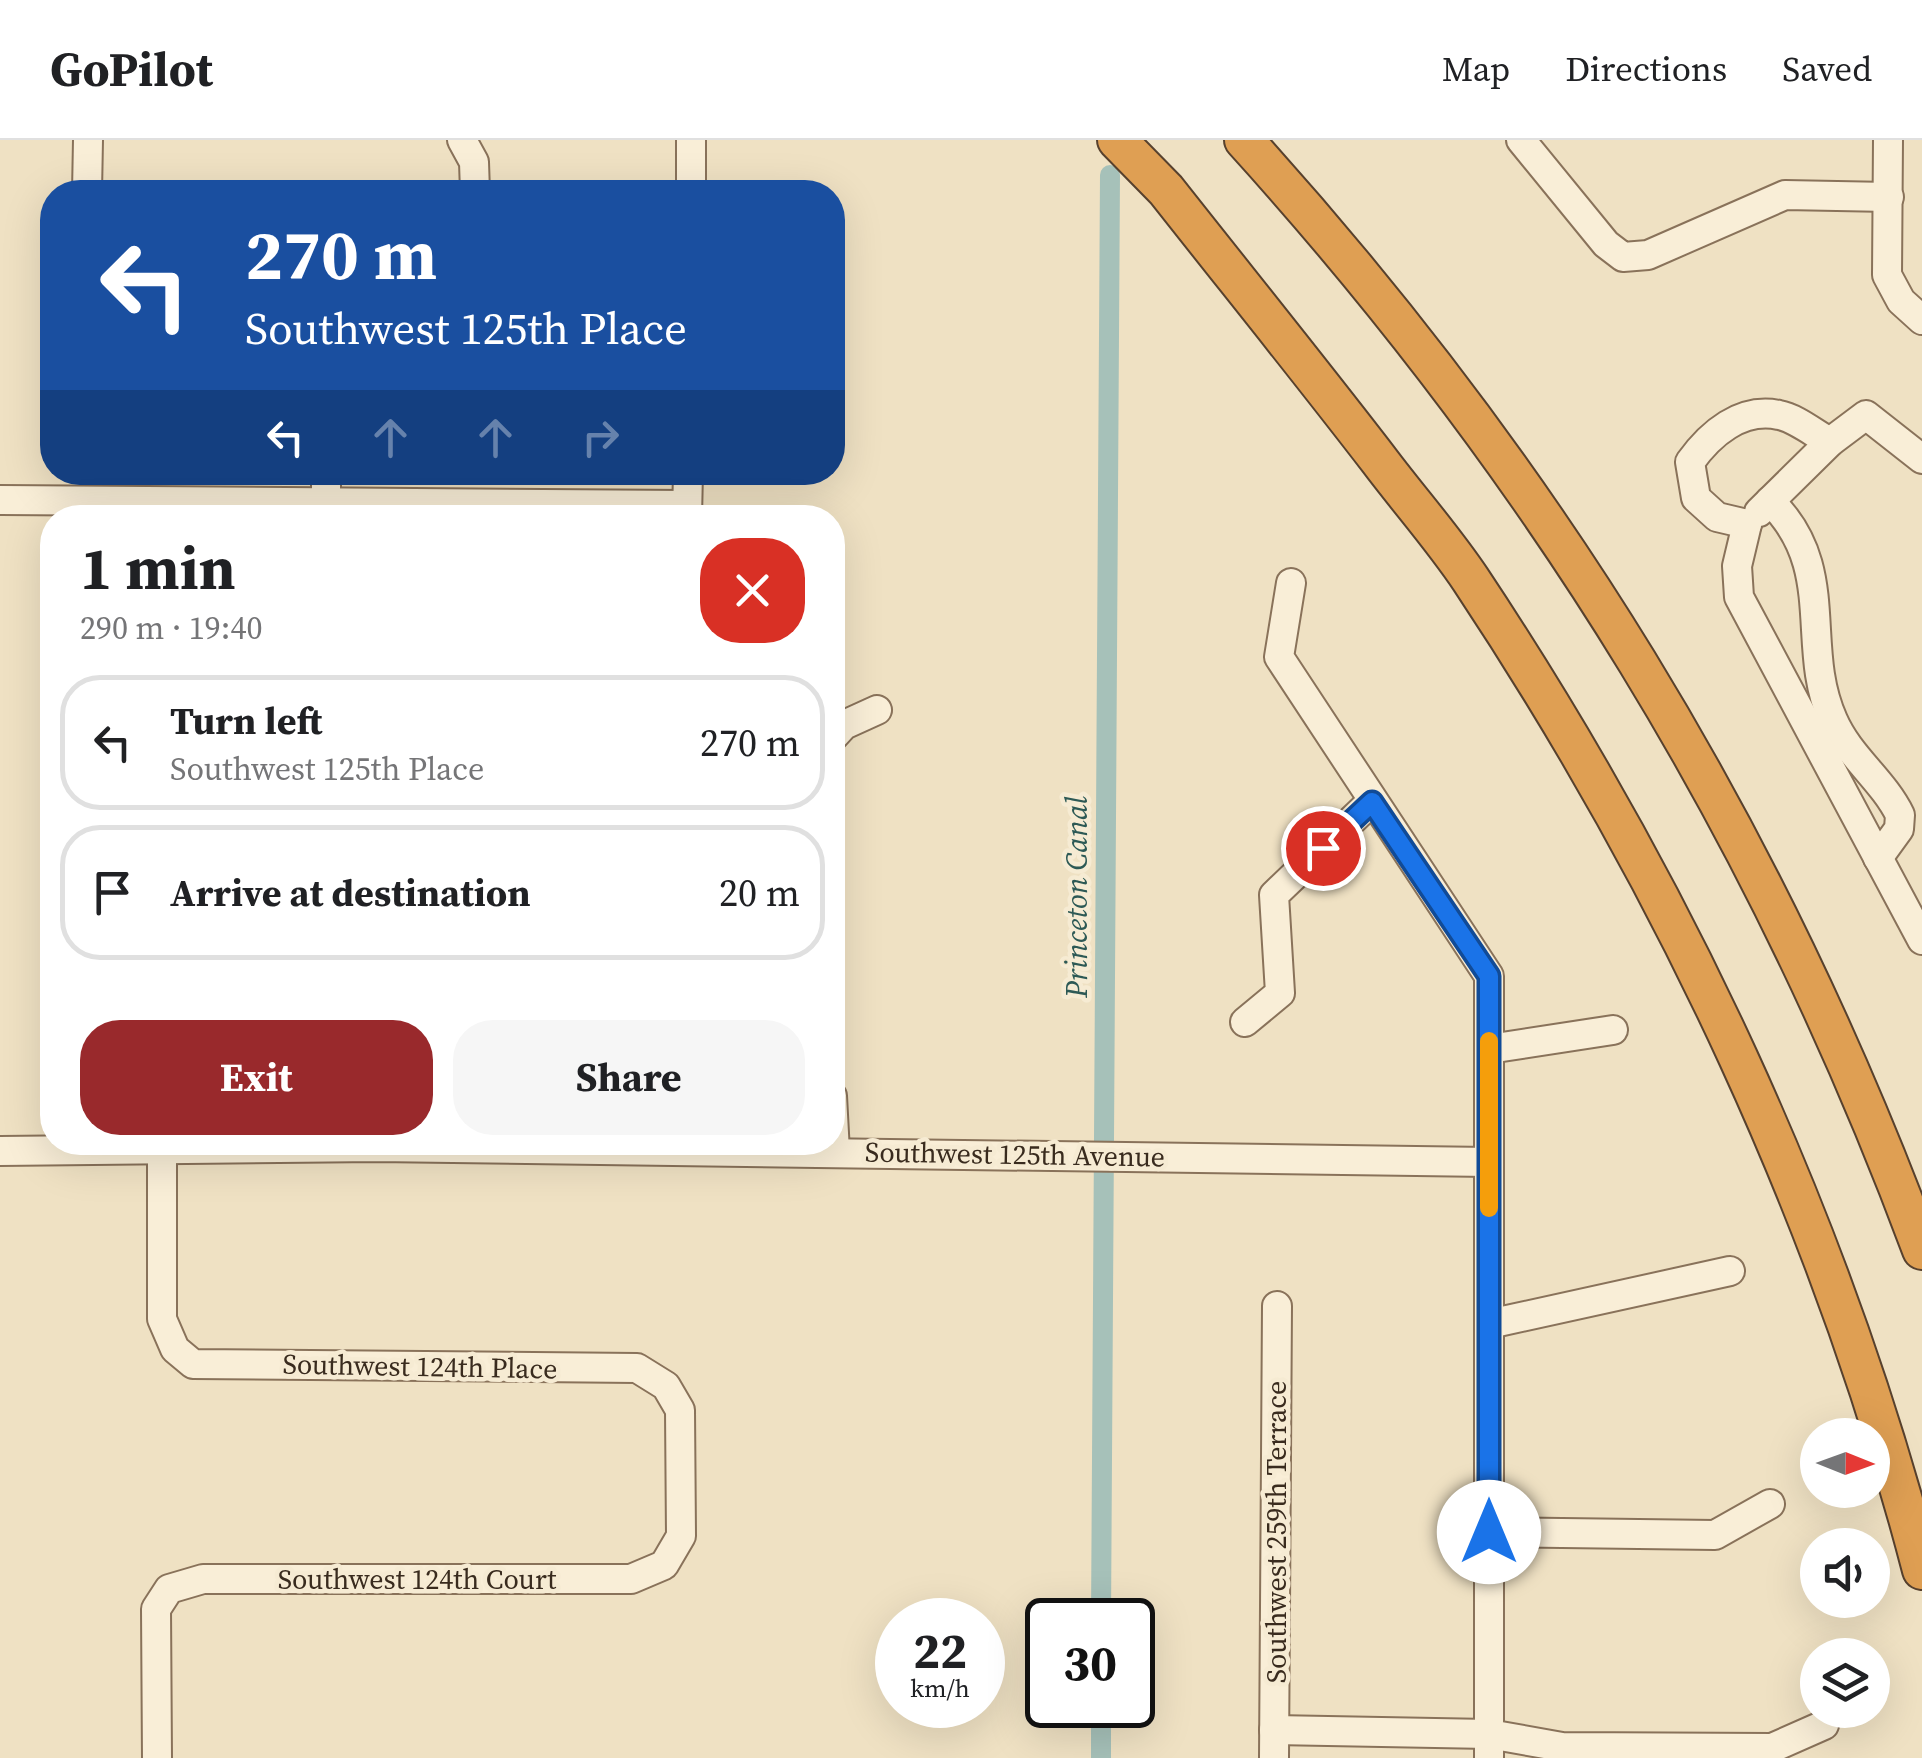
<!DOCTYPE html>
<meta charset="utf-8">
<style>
:root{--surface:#fff;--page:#f6f6f6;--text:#202124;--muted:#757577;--line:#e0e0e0;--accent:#99292c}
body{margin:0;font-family:"Source Serif 4",serif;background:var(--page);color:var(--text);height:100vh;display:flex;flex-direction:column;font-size:38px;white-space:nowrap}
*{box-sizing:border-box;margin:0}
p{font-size:32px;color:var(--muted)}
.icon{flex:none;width:55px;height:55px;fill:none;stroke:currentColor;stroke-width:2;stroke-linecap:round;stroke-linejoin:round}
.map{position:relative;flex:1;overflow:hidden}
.panel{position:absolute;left:40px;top:365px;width:805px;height:650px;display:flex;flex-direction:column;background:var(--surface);border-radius:40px;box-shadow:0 10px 40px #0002}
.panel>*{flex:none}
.banner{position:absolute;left:40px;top:40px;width:805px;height:305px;border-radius:40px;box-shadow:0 10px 40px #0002;background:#1a4fa0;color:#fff;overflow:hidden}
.needle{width:65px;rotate:91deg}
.tools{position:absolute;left:1800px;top:1278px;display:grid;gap:20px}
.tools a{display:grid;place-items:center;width:90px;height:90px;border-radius:50%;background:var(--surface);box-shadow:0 10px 40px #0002;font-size:50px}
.speed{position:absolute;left:875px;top:1458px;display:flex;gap:20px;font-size:50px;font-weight:700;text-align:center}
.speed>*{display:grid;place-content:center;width:130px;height:130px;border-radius:50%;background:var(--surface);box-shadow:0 10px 40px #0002;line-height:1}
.speed small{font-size:25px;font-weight:400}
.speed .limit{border:5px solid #111;border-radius:15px;background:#fff;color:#111}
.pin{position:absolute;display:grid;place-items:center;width:85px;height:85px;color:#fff;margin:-42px;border:5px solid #fff;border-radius:50%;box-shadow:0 2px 10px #0007}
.me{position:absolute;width:110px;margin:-55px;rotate:0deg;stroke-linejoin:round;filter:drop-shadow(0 0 8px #0008)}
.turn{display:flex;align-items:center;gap:35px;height:210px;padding:0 40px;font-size:45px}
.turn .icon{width:130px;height:130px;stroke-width:2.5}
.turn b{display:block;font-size:70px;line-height:85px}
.lanes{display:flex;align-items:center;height:95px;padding:0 40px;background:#0003;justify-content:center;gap:50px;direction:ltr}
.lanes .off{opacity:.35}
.round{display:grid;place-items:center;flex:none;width:105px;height:105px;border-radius:40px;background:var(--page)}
.head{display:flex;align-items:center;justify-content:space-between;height:170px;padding:0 40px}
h1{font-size:60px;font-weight:700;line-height:75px}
.primary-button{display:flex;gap:20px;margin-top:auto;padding:20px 40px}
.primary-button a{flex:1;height:115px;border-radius:40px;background:var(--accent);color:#fff;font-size:40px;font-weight:700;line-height:115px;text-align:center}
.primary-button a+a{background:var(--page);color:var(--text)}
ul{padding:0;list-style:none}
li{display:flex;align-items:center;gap:30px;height:135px;margin:0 20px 15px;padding:0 20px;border:5px solid var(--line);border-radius:40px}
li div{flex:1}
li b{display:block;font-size:38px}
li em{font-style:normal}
header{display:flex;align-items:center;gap:60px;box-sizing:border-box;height:140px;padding:0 50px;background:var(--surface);border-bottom:2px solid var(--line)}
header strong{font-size:48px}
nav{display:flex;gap:55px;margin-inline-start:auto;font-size:35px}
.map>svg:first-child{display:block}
</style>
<header>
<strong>GoPilot</strong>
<nav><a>Map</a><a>Directions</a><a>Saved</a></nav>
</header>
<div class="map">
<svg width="1922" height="1618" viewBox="0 0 1922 1618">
<rect width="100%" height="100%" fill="#efe1c3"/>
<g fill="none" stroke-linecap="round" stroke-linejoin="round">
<!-- canal -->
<g stroke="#a6c1b9" stroke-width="20">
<path d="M 1101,1480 L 1110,35"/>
<path d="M 1101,1618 L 1101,1565"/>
</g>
<defs>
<g id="minor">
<path d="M 462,0 L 474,22 L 475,52"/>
<path d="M 1521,0 L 1606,104 L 1623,117 L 1648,115 L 1785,55 L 1889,57"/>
<path d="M 1888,0 L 1887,135 L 1901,161 L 1922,180"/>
<path d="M 87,52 L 88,0"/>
<path d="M 691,52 L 691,0"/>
<path d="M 0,360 L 687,365"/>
<path d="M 1770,361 C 1839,428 1799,505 1833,580 C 1849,617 1883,640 1900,675 L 1899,689 L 1878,718"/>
<path d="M 326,364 L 326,332"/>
<path d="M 1759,372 L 1830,302 L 1866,275 L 1922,319"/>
<path d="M 687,378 L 688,332"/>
<path d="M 1747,384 L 1737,426 L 1739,457 L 1922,800"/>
<path d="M 1747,384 L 1717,377 L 1696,358 L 1690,322 C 1710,294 1741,267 1779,275 C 1796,278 1815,294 1830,302"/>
<path d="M 1291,443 L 1279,517 L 1489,836 L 1489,1618"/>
<path d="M 832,598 L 844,585 L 877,570"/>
<path d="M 1245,882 L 1280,853 L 1274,755 L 1372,661"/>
<path d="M 1489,909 L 1613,890"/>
<path d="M 832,956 L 835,1012"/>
<path d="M 0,1011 L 377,1007 L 1489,1022"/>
<path d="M 1489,1184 L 1730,1131"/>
<path d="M 1489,1392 L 1715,1395 L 1770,1364"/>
<path d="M 1274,1590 L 1489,1594 L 1562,1607 L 1772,1608 L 1824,1585"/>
<path d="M 157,1618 L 156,1469 L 169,1449 L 203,1439 L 631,1439 L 664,1425 L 681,1396 L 680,1270 L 666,1246 L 637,1228 L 193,1224 L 175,1209 L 162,1179 L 162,1002"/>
<path d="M 1274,1618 L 1277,1166"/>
</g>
<g id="highway">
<path d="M 1117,0 L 1166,50 C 1237,140 1309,229 1379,320 C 1409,360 1443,398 1471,440 C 1673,744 1830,1077 1922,1430"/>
<path d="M 1244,0 C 1545,332 1766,690 1922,1110"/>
</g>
</defs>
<!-- minor casing -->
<use href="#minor" stroke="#89725a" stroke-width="32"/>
<!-- highway casing -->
<use href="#highway" stroke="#57412e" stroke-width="42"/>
<!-- minor -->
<use href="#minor" stroke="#f9eed7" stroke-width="28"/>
<!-- highway -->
<use href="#highway" stroke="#df9f53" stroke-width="38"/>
</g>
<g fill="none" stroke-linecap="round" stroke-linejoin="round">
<defs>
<path id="route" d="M 1323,708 L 1372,662 L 1489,836 L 1489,1392"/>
</defs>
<!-- route casing -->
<use href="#route" stroke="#114b97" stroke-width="25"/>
<!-- route -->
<use href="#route" stroke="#1a73e8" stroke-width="18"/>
<!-- slow -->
<path stroke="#f59e0b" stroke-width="18" d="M 1489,1068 L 1489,901"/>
</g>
<g text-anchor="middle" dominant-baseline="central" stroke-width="9" stroke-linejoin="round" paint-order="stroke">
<!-- street labels -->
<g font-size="28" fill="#392b1e" stroke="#f6ebd3">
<text transform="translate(1015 1014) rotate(1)">Southwest 125th Avenue</text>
<text transform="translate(420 1226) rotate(1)">Southwest 124th Place</text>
<text transform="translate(1276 1392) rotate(-90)">Southwest 259th Terrace</text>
<text x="417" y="1439">Southwest 124th Court</text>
</g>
<!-- water labels -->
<g font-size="30" font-style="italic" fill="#2d5955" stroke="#f6ebd3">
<text transform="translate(1076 757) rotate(-90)">Princeton Canal</text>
</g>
</g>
</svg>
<div class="tools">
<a><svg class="needle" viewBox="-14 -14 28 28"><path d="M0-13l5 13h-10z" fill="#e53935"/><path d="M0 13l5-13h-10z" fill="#757577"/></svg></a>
<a><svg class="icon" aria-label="sound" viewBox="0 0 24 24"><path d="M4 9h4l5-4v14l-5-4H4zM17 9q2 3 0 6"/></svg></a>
<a><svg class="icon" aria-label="layers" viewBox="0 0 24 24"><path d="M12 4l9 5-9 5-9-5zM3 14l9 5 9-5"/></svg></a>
</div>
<div class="speed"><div>22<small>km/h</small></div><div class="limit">30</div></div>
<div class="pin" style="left:1323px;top:708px;background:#d93025"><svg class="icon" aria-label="arrive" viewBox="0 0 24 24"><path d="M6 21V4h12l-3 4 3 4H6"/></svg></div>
<svg class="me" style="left:1489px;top:1392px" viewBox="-20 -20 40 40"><circle r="19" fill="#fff"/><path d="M0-13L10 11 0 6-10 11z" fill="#1a73e8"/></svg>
<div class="banner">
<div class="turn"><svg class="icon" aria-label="left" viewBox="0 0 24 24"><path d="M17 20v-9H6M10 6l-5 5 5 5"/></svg><div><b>270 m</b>Southwest 125th Place</div></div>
<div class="lanes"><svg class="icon" aria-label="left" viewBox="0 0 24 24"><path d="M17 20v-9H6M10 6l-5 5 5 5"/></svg><svg class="icon off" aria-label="ahead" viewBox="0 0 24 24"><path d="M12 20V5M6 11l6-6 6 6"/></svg><svg class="icon off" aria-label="ahead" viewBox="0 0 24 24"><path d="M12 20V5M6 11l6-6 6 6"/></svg><svg class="icon off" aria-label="right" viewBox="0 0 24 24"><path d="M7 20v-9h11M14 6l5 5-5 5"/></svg></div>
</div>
<section class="panel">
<div class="head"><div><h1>1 min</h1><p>290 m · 19:40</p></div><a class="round" style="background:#d93025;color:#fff"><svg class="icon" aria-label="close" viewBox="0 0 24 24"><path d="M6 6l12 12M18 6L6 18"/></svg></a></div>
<ul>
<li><svg class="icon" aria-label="left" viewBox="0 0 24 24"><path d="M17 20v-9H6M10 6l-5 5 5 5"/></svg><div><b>Turn left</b><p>Southwest 125th Place</p></div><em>270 m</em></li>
<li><svg class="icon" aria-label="arrive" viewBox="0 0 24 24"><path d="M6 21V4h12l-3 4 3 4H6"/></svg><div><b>Arrive at destination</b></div><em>20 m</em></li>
</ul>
<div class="primary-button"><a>Exit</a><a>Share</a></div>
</section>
</div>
